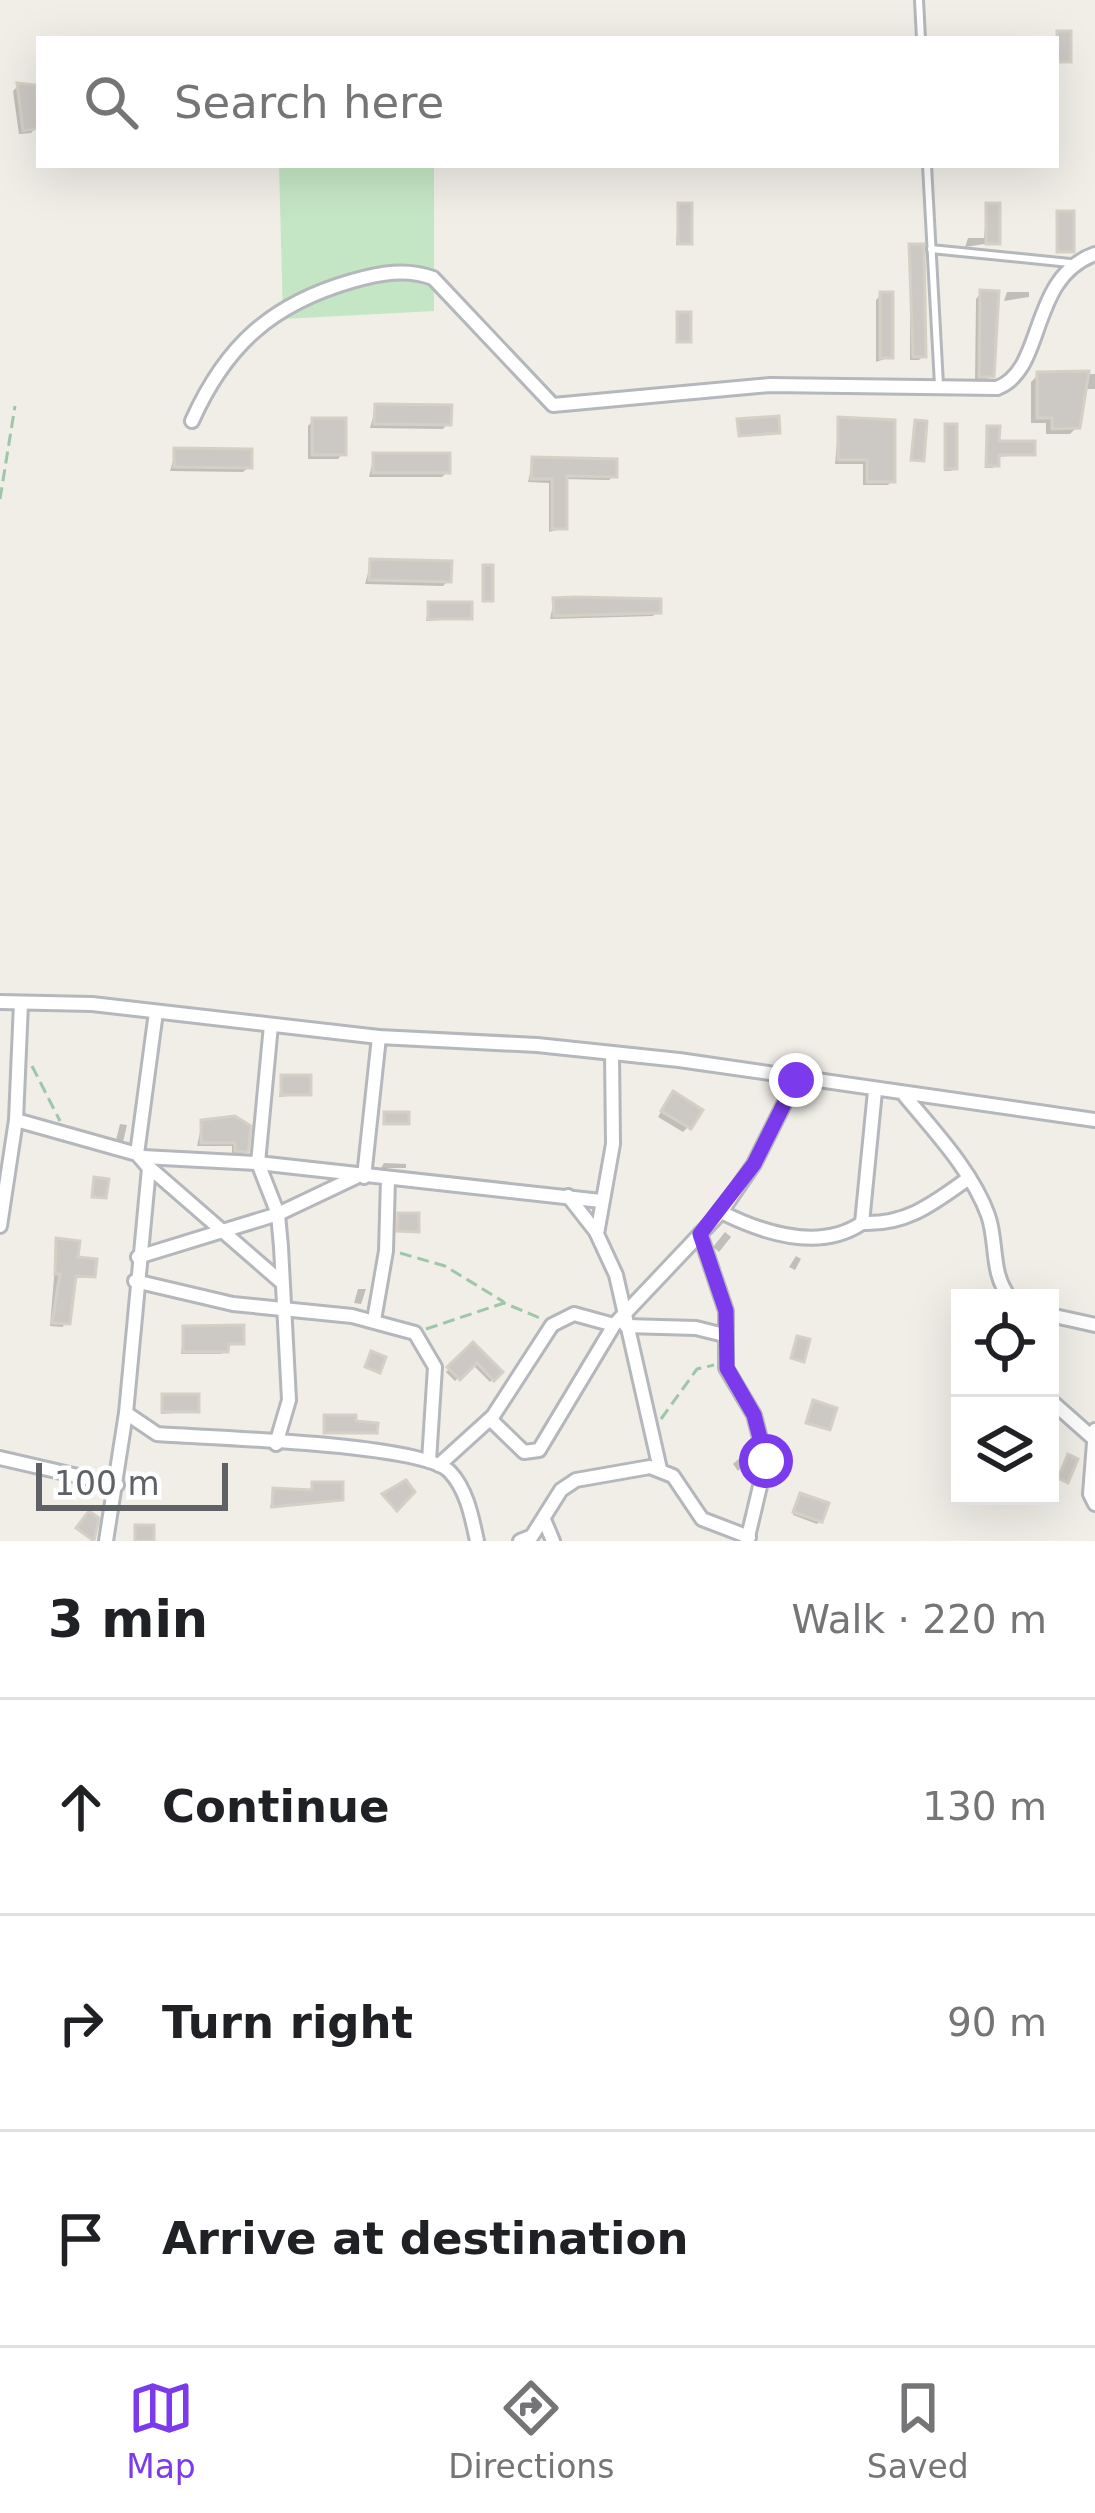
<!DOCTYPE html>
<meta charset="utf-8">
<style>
body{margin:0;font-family:"DejaVu Sans",sans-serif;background:#f2f2f2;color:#202124}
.controls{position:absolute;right:36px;bottom:36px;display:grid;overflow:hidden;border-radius:0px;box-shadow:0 12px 48px #0002}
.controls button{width:108px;height:108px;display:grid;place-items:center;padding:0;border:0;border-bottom:3px solid #e0e0e0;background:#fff;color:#202124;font:60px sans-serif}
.scale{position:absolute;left:36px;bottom:30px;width:192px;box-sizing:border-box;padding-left:12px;border:6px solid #5e6267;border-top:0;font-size:33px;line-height:42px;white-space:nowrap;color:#5e6267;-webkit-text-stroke:9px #fff;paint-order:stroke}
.stop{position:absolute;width:36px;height:36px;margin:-27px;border:9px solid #7c3aed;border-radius:50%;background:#fff}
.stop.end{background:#7c3aed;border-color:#fff;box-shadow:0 3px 12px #0008}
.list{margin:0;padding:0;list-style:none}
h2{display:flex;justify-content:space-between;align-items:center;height:156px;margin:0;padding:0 48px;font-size:51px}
h2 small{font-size:39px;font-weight:400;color:#757577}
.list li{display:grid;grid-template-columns:78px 1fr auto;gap:36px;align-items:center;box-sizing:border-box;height:216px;padding:0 48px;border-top:3px solid #e0e0e0}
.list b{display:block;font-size:45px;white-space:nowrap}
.list em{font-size:39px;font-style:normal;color:#757577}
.icon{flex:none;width:66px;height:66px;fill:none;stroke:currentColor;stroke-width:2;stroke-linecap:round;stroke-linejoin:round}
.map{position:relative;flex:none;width:1095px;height:1541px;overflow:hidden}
.search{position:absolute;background:#fff;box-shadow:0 12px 48px #0002;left:36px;right:36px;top:36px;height:132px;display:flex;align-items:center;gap:30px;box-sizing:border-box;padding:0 42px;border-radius:0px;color:#757577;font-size:45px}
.sheet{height:804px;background:#fff}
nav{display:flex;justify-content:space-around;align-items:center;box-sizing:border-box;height:168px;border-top:3px solid #e0e0e0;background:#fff;font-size:33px;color:#757577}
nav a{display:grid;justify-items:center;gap:6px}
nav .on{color:#7c3aed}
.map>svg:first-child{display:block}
.green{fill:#c5e6c5}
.shadow{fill:#0003}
.building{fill:#ccc9c4;stroke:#d5d0c5;stroke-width:3}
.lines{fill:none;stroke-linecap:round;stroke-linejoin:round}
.lane-casing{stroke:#b4b7bb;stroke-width:12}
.street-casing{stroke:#b4b7bb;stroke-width:18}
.path{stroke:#9ec7aa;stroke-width:3;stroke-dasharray:12 6;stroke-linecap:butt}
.lane{stroke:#fff;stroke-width:6}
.street{stroke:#fff;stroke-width:12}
.route{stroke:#7c3aed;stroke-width:15}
</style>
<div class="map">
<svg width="1095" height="1541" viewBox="0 0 1095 1541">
<rect width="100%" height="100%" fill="#f0eee7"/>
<polygon class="green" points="279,165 434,165 434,311 283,319"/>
<g class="shadow">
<polygon points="18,86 36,127 31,133 19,134 13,91"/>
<polygon points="679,206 689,242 686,245 676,245"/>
<polygon points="987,206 997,242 965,247 968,238 984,238"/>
<polygon points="910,247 923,356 919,360 910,360"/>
<polygon points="1007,292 1029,292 1029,297 1004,301"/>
<polygon points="981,293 991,376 986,381 975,381 976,299"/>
<polygon points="881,295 890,357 876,362 876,300"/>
<polygon points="1095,374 1095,389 1085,389 1077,427 1070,434 1046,434 1046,423 1031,423 1031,382 1038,375"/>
<polygon points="376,407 448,423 443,429 370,428"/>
<polygon points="839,420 892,480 888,485 863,485 863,464 835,464"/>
<polygon points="313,421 343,453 338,459 308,459 308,426"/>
<polygon points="946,427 954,468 951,471 944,471"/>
<polygon points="988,429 996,444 1032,454 996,457 993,468 985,468"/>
<polygon points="176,451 249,467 243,472 170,471"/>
<polygon points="374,456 447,472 442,477 369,477"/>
<polygon points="533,460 614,476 609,480 564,479 564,528 549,532 549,483 528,482"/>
<polygon points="371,562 448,581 443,586 365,584"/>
<polygon points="554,601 658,611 653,616 550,619"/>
<polygon points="429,605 469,618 426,621"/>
<polygon points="282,1078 308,1094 279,1097"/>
<polygon points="668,1100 688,1127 683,1132 658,1117"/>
<polygon points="235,1119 246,1151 241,1155 232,1154 232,1146 197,1146 202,1123"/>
<polygon points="120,1124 127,1125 123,1142 116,1140"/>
<polygon points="384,1163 406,1164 406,1168 381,1168"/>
<polygon points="725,1232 731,1237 719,1252 713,1247"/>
<polygon points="57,1241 92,1276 72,1279 63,1327 50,1326"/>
<polygon points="796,1256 801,1259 795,1270 789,1267"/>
<polygon points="358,1289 366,1289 361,1304 354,1303"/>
<polygon points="184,1329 241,1343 226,1346 222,1354 181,1354"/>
<polygon points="473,1347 499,1372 490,1382 472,1364 455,1381 446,1372"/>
<polygon points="164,1397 196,1411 161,1414"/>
<polygon points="326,1418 353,1424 374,1432 323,1434"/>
<polygon points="745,1453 751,1459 738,1471 733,1464"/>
<polygon points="313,1485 340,1499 270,1508 274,1491 310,1493"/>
<polygon points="798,1499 820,1521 817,1524 793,1515"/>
</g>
<g class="building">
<rect x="1057" y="31" width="14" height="31"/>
<polygon points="17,83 36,85 39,128 23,131"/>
<rect x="678" y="203" width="14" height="41"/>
<rect x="986" y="203" width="14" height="41"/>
<rect x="1057" y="211" width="17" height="41"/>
<polygon points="909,244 924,244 926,357 913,357"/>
<polygon points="980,290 999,291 994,377 979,377"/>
<rect x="880" y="292" width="13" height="66"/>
<rect x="677" y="312" width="14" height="30"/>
<polygon points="1089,371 1080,428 1052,429 1052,418 1037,418 1037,372"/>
<polygon points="375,404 452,405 451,425 374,424"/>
<polygon points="779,416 780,433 739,436 737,419"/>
<polygon points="838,417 895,420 895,482 867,482 867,460 838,460"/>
<rect x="312" y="418" width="34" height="37"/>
<polygon points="915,420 927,421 924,461 911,460"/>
<rect x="945" y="424" width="12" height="45"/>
<polygon points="987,426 1000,426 999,441 1035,441 1035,455 999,455 999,466 986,466"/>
<polygon points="174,448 252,449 252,468 174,467"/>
<rect x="373" y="453" width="77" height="20"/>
<polygon points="532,457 617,459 617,477 567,476 567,529 552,529 552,479 531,479"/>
<polygon points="370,559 452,561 451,582 369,580"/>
<rect x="483" y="565" width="10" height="36"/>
<polygon points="575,597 661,599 661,613 554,616 553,598"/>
<rect x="428" y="602" width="44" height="17"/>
<rect x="281" y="1075" width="30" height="20"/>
<polygon points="673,1091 703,1110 691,1129 661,1111"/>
<rect x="384" y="1112" width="25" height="12"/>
<polygon points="235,1116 251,1126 248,1152 235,1151 235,1143 201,1143 201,1120"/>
<polygon points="94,1177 109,1179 106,1198 92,1197"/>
<polygon points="398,1213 419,1213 419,1232 397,1231"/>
<polygon points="56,1238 80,1241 78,1257 97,1259 95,1277 76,1276 70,1324 52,1323 60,1274 55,1274"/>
<polygon points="244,1325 244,1344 229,1344 228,1352 183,1352 183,1326"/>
<polygon points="797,1336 810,1339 804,1362 791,1358"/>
<polygon points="473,1342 503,1372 494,1381 477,1363 460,1380 447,1367"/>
<polygon points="371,1351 386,1357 380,1373 365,1367"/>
<rect x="162" y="1394" width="37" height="18"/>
<polygon points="813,1400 837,1408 830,1430 806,1423"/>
<polygon points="324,1415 356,1415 356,1421 378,1423 377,1433 324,1433"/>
<polygon points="1068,1454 1078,1459 1068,1483 1058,1478"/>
<polygon points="406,1480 415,1492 397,1511 382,1494"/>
<polygon points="312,1482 343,1482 343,1500 272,1507 273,1488 312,1490"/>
<polygon points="800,1493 829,1503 822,1522 793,1512"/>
<polygon points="89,1511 99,1518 94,1541 76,1528"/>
<rect x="135" y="1525" width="19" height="16"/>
</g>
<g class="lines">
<defs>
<g id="lane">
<polyline points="919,0 921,39"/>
<polyline points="927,165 939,385"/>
<polyline points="931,249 1070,263"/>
</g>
<g id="street">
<path d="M192,421C226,345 272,304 352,281C380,273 406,268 433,278L553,405L770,385L997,388C1046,370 1028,278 1095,254"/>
<polyline points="0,1002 92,1004 379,1037 537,1045 679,1060 1095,1120"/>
<polyline points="271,1025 258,1163 278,1214 281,1247 289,1400 276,1444"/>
<polyline points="612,1053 613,1144 597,1234 616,1275 660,1469"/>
<path d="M905,1096C935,1132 972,1171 988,1215C998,1244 990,1273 1010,1298"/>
<polyline points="16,1120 137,1154 149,1168 126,1413 106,1541"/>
<polyline points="137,1154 156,1012"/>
<polyline points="143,1157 258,1163 601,1201"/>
<polyline points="150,1168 280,1281"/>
<polyline points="364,1177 379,1037"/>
<polyline points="568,1196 597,1233"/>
<path d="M721,1212C763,1233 819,1252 862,1223L875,1091"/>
<path d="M862,1223C907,1225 934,1203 969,1178"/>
<polyline points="0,1226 16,1120 21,1003"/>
<polyline points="700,1234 726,1311 726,1368 754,1415 766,1461 747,1541"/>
<polyline points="138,1257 278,1214 356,1177"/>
<polyline points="135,1281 233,1304 352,1316 415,1333 435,1367 429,1461"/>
<polyline points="1050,1315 1095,1325"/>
<polyline points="374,1320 386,1251 388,1179"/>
<polyline points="626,1326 696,1328 724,1335"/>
<polyline points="1050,1400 1094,1439"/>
<path d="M126,1413L157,1434C208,1438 423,1443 450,1472C467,1490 472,1518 477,1541"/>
<polyline points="490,1419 524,1452 539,1450 614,1325 721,1212 754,1164 796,1080"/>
<polyline points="1095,1430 1090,1494 1095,1504"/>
<polyline points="0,1458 117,1485"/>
<polyline points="439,1465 493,1416 552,1325 574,1314 614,1325"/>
<polyline points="545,1522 553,1541"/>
<polyline points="520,1541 532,1536 561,1490 576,1480 650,1467 673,1476 702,1519 749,1537"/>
</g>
</defs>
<use href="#lane" class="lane-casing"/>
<use href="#street" class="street-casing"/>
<g class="path">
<polyline points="0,499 15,406"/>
<polyline points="32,1066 60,1121"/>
<polyline points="400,1253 445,1266 504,1302"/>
<polyline points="426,1329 504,1303 540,1318"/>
<polyline points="661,1419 697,1369 714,1365"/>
</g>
<use href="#lane" class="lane"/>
<use href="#street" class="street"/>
</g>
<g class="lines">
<polyline class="route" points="766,1461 754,1415 727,1368 726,1311 700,1234 754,1164 796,1080"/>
</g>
</svg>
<div class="controls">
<button><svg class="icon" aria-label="locate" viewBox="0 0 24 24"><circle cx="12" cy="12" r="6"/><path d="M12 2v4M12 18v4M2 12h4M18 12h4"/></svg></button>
<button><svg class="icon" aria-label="layers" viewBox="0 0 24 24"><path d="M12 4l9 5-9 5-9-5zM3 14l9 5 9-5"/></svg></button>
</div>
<div class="scale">100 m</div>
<div class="stop" style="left:766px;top:1461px"></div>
<div class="stop end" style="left:796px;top:1080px"></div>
<div class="search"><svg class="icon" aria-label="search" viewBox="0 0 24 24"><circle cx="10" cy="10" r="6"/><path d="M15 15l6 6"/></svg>Search here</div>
</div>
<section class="sheet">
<h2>3 min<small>Walk · 220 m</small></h2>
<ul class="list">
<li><svg class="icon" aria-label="ahead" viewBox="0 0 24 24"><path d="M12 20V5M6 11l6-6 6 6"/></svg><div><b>Continue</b></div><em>130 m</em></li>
<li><svg class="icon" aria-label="right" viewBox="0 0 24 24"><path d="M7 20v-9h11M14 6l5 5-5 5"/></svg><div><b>Turn right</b></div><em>90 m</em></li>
<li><svg class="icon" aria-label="arrive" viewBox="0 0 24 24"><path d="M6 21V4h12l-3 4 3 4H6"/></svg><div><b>Arrive at destination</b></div></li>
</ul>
</section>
<nav>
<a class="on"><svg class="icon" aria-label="map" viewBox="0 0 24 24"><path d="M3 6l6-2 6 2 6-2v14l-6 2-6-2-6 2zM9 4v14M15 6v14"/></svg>Map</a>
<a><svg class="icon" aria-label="directions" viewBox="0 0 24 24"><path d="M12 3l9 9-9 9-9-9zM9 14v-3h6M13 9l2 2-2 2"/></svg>Directions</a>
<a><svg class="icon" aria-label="saved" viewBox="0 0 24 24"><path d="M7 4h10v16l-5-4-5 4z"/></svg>Saved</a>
</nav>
